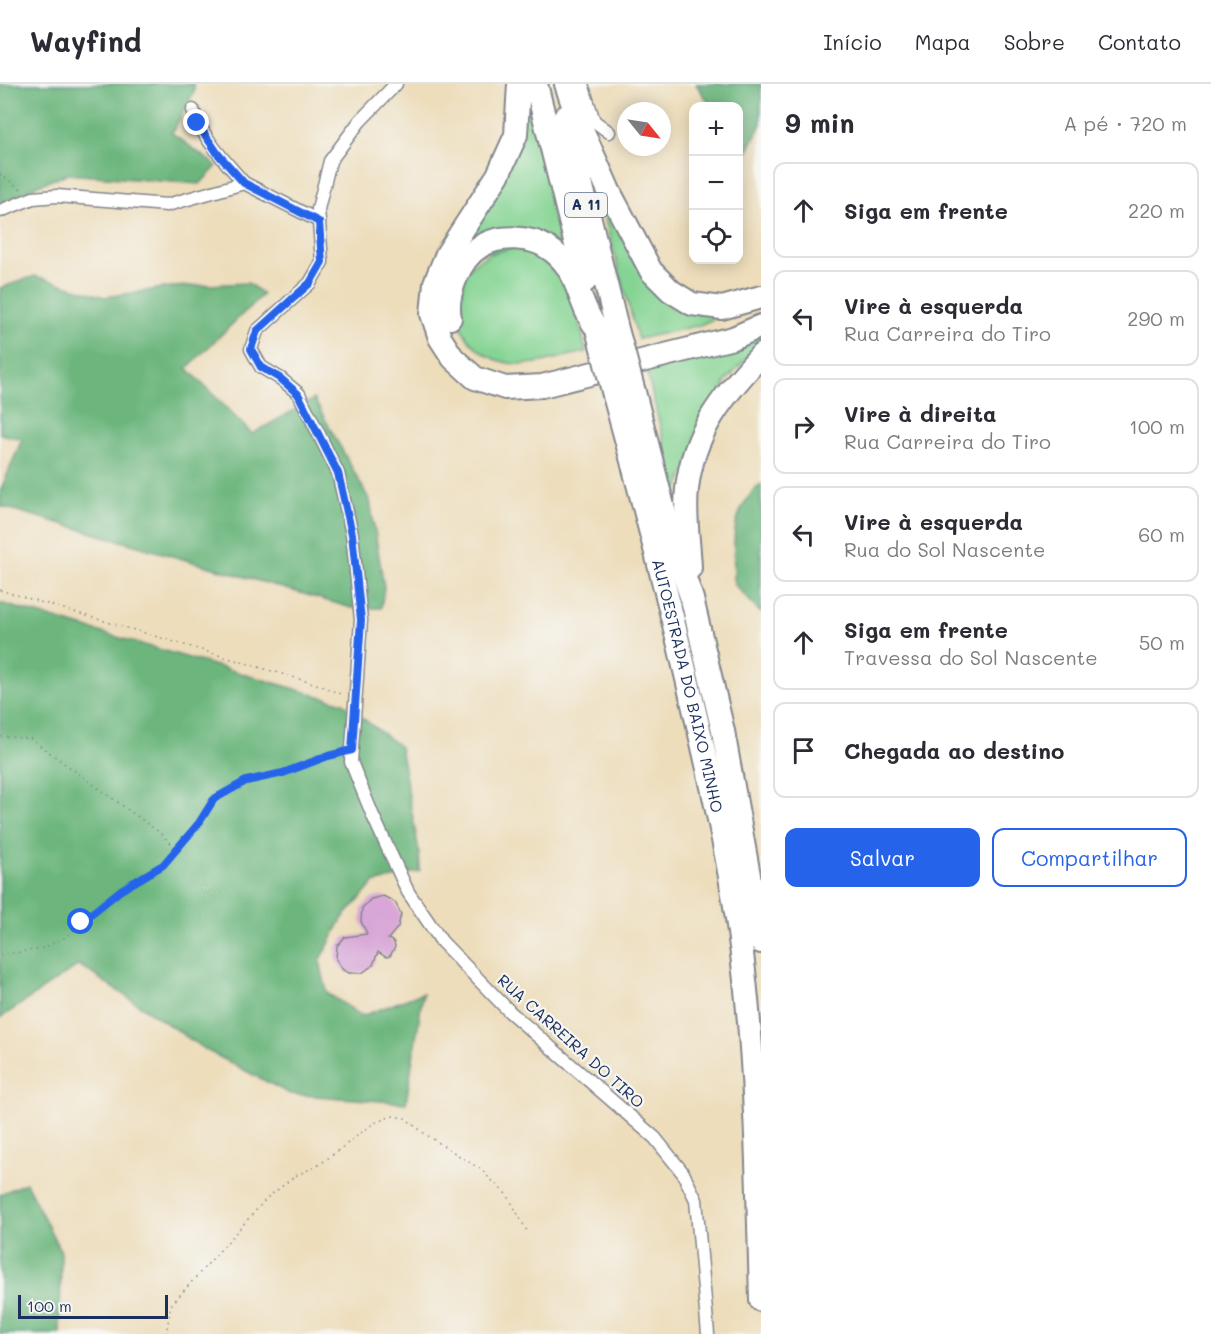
<!DOCTYPE html>
<html lang="pt">
<meta charset="utf-8">
<style>
body{margin:0;font-family:Mali,sans-serif;background:#f2f2f3;color:#2b2b33}
.controls{position:absolute;right:18px;top:18px;display:grid;overflow:hidden;border-radius:12px;box-shadow:0 3px 15px #0003}
.controls button{width:54px;height:54px;display:grid;place-items:center;padding:0;border:0;border-bottom:2px solid #e1e1e2;background:#fff;color:#2b2b33;font:30px sans-serif}
.compass{position:absolute;left:617px;top:18px;width:54px;height:54px;border-radius:50%;background:#fff;box-shadow:0 3px 15px #0003;rotate:120deg}
.scale{position:absolute;left:18px;bottom:15px;width:150px;box-sizing:border-box;padding-left:6px;border:3px solid #1b2f5e;border-top:0;font-size:16px;line-height:21px;white-space:nowrap;color:#1b2f5e;-webkit-text-stroke:4px #f6f6f2;paint-order:stroke}
.stop{position:absolute;width:18px;height:18px;margin:-14px;border:4px solid #2563eb;border-radius:50%;background:#fff}
.stop.end{background:#2563eb;border-color:#fff;box-shadow:0 2px 6px #0008}
.list{margin:0;padding:0;list-style:none}
h2{display:flex;justify-content:space-between;align-items:center;height:78px;margin:0;padding:0 24px;font-size:26px}
h2 small{font-size:20px;font-weight:400;color:#7c7c81}
.list li{display:grid;grid-template-columns:39px 1fr auto;gap:18px;align-items:center;box-sizing:border-box;height:96px;margin:0 12px 12px;padding:0 12px;border:2px solid #e1e1e2;border-radius:12px}
.list b{display:block;font-size:22px;white-space:nowrap}
.list p{margin:0;font-size:20px;white-space:nowrap;color:#7c7c81}
.list em{font-size:20px;font-style:normal;color:#7c7c81}
.actions{display:flex;gap:12px;padding:18px 24px}
.actions a{flex:1;padding:14px 0;border:2px solid #2563eb;border-radius:12px;text-align:center;font-size:21px;color:#2563eb}
.actions .main{background:#2563eb;color:#fff}
.icon{flex:none;width:33px;height:33px;fill:none;stroke:currentColor;stroke-width:2;stroke-linecap:round;stroke-linejoin:round}
.map{position:relative;flex:none;width:761px;height:1250px;overflow:hidden}
header{display:flex;align-items:center;gap:36px;box-sizing:border-box;height:84px;padding:0 30px;background:#fff;border-bottom:2px solid #e1e1e2}
header strong{font-size:28px}
nav{display:flex;gap:33px;margin-inline-start:auto;font-size:21px}
main{display:flex}
aside{flex:1;background:#fff}
.map>svg:first-child{display:block}
.green{fill:#85d493;stroke:#508278;stroke-width:1.5}
.forest{fill:#6cb67d;stroke:#44726e;stroke-width:1.5}
.building{fill:#d8a6d7}
.lines{fill:none;stroke-linecap:round;stroke-linejoin:round}
.minor-casing{stroke:#84868c;stroke-width:15}
.motorway-casing{stroke:#84868c;stroke-width:26}
.path{stroke:#84868c;stroke-width:1.5;stroke-dasharray:1.5 4.5;stroke-linecap:butt}
.minor{stroke:#fff;stroke-width:12}
.motorway{stroke:#fff;stroke-width:22}
.motorway-bridge-casing{stroke:#84868c;stroke-width:26;stroke-linecap:butt}
.motorway-bridge{stroke:#fff;stroke-width:22}
.route{stroke:#2563eb;stroke-width:8}
.labels{text-anchor:middle;stroke-width:4.5;stroke-linejoin:round;paint-order:stroke}
.shield{fill:#f6f6f2;stroke:#5d6b8a;stroke-width:1.5}
.shield-label{font-size:15px;font-weight:bold;fill:#1b2f5e}
.street-label{font-size:16px;fill:#1b2f5e;stroke:#f6f6f2}
</style>
<header>
<strong>Wayfind</strong>
<nav><a>Início</a><a>Mapa</a><a>Sobre</a><a>Contato</a></nav>
</header>
<main>
<div class="map">
<svg width="761" height="1250" viewBox="0 0 761 1250">
<rect width="100%" height="100%" fill="#f6f6f2"/>
<filter id="ink" filterUnits="userSpaceOnUse"><feTurbulence type="fractalNoise" baseFrequency=".0167" numOctaves="2"/><feDisplacementMap in="SourceGraphic" scale="12" xChannelSelector="R" yChannelSelector="G"/><feConvolveMatrix kernelMatrix="1 2 1 2 8 2 1 2 1" color-interpolation-filters="sRGB"/></filter>
<filter id="wash" filterUnits="userSpaceOnUse"><feTurbulence type="fractalNoise" baseFrequency=".008" numOctaves="4" result="noise"/><feDisplacementMap in="SourceGraphic" scale="24" xChannelSelector="R" yChannelSelector="G"/><feGaussianBlur stdDeviation="1.35" result="paint"/><feColorMatrix in="noise" values="0 0 0 0 0 0 0 0 0 0 0 0 0 0 0 0 0 1.4 0 .05"/><feComposite in="paint" operator="in"/></filter>
<g filter="url(#wash)">
<rect width="100%" height="100%" fill="#edddbb"/>
<g class="green">
<polygon points="528,22 566,167 556,158 455,173"/>
<polygon points="590,83 636,179 720,232 700,241 638,255"/>
<path d="M517,163L534,166L552,177L573,207L586,268C560,272 530,285 504,278C482,273 461,254 458,231C457,224 460,215 462,208C463,203 463,195 465,190C475,173 499,166 517,163Z"/>
<polygon points="761,249 761,258 726,297 676,408 646,284"/>
</g>
<g class="forest">
<polygon points="0,0 194,0 194,8 172,49 217,82 200,100 67,90 38,101 0,120"/>
<polygon points="696,0 761,0 761,40 744,74 739,102 738,22 711,22"/>
<polygon points="35,192 105,213 171,203 248,199 263,210 187,284 252,350 314,315 370,417 384,503 381,524 352,524 0,422 0,408 22,355 0,350 0,204"/>
<path d="M761,400V529L734,500C734,460 728,428 761,400Z"/>
<polygon points="0,519 343,619 400,663 419,767 420,787 374,799 342,835 320,877 327,909 362,932 423,909 406,1019 290,1010 208,967 79,881 0,934"/>
<polygon points="26,1099 61,1168 60,1250 0,1250 0,1110"/>
</g>
<g id="blocks">
<polygon class="building" points="383,812 395,818 401,830 398,843 388,855 394,858 395,863 390,872 386,873 378,868 373,881 362,889 349,889 343,886 336,875 337,862 345,853 367,850 361,837 362,824 371,815"/>
</g>
</g>
<g filter="url(#ink)">
<use href="#blocks" fill-opacity="0" stroke="#84868c" stroke-width="1.5"/>
<g class="lines">
<defs>
<g id="minor">
<polyline points="396,0 360,37 330,77 318,125 322,178 310,199 257,247 251,265 261,283 281,295 299,310 338,389 352,450 361,536 351,678 373,732 408,808 442,858 510,928 655,1054 683,1089 696,1116 708,1250"/>
<polyline points="582,0 594,37 609,48"/>
<path d="M193,26C203,55 225,77 244,99"/>
<polyline points="0,127 33,114 57,112 167,121 244,99 319,137"/>
</g>
<g id="motorway">
<polyline points="519,0 516,51 498,91 447,170 435,199 432,230 440,254 453,274 475,294 505,304 542,302 733,254 761,242"/>
<polyline points="536,0 585,197"/>
<polyline points="566,0 579,39 609,107 651,187 671,207 692,220 722,224 761,213"/>
<polyline points="565,33 616,241"/>
<path d="M450,234C445,211 460,174 481,162C500,151 530,152 548,164C580,184 576,218 597,245"/>
<polyline points="634,308 670,450 692,515 723,647 761,858"/>
<path id="s1" d="M614,311C642,412 668,513 692,616C712,700 731,784 742,870C756,984 758,1101 761,1216"/>
<path d="M690,484C689,458 684,431 687,405C693,348 723,312 761,271"/>
</g>
</defs>
<use href="#minor" class="minor-casing"/>
<use href="#motorway" class="motorway-casing"/>
<g class="path">
<polyline points="0,90 21,105"/>
<polyline points="0,506 319,601 343,611"/>
<polyline points="0,652 31,655 160,749 176,764"/>
<polyline points="0,871 41,865 66,853 121,806 163,781 199,739 214,715 246,697 283,689 341,669"/>
<polyline points="166,1250 171,1221 267,1114 295,1092 319,1081 374,1039 392,1032 405,1034 425,1050 480,1085 508,1112 528,1149"/>
</g>
<use href="#minor" class="minor"/>
<use href="#motorway" class="motorway"/>
<defs>
<g id="motorway-bridge">
<polyline points="616,241 634,308"/>
<polyline points="597,245 614,311"/>
</g>
</defs>
<use href="#motorway-bridge" class="motorway-bridge-casing"/>
<use href="#motorway-bridge" class="motorway-bridge"/>
</g>
</g>
<g class="lines" filter="url(#ink)">
<polyline class="route" points="81,838 121,806 163,781 199,739 214,715 246,697 283,689 328,672 352,666 361,536 352,450 338,389 298,310 281,295 261,283 251,265 257,247 310,199 322,178 319,138 244,99 218,70 197,39"/>
</g>
<g class="labels">
<rect class="shield" x="565" y="109" width="42" height="24" rx="4.5"/>
<g class="shield-label">
<text x="586" y="126">A 11</text>
</g>
<g class="street-label">
<text dy="6" stroke="none"><textPath href="#s1" startOffset="300">AUTOESTRADA DO BAIXO MINHO</textPath></text>
<text transform="translate(571 957) rotate(42)" y="6">RUA CARREIRA DO TIRO</text>
</g>
</g>
</svg>
<div class="controls">
<button>+</button>
<button>−</button>
<button><svg class="icon" aria-label="locate" viewBox="0 0 24 24"><circle cx="12" cy="12" r="6"/><path d="M12 2v4M12 18v4M2 12h4M18 12h4"/></svg></button>
</div>
<svg class="compass" viewBox="-18 -18 36 36"><path d="M0-13l5 13h-10z" fill="#e53935"/><path d="M0 13l5-13h-10z" fill="#7c7c81"/></svg>
<div class="scale">100 m</div>
<div class="stop" style="left:81px;top:838px"></div>
<div class="stop end" style="left:197px;top:39px"></div>
</div>
<aside>
<h2>9 min<small>A pé · 720 m</small></h2>
<ul class="list">
<li><svg class="icon" aria-label="ahead" viewBox="0 0 24 24"><path d="M12 20V5M6 11l6-6 6 6"/></svg><div><b>Siga em frente</b></div><em>220 m</em></li>
<li><svg class="icon" aria-label="left" viewBox="0 0 24 24"><path d="M17 20v-9H6M10 6l-5 5 5 5"/></svg><div><b>Vire à esquerda</b><p>Rua Carreira do Tiro</p></div><em>290 m</em></li>
<li><svg class="icon" aria-label="right" viewBox="0 0 24 24"><path d="M7 20v-9h11M14 6l5 5-5 5"/></svg><div><b>Vire à direita</b><p>Rua Carreira do Tiro</p></div><em>100 m</em></li>
<li><svg class="icon" aria-label="left" viewBox="0 0 24 24"><path d="M17 20v-9H6M10 6l-5 5 5 5"/></svg><div><b>Vire à esquerda</b><p>Rua do Sol Nascente</p></div><em>60 m</em></li>
<li><svg class="icon" aria-label="ahead" viewBox="0 0 24 24"><path d="M12 20V5M6 11l6-6 6 6"/></svg><div><b>Siga em frente</b><p>Travessa do Sol Nascente</p></div><em>50 m</em></li>
<li><svg class="icon" aria-label="arrive" viewBox="0 0 24 24"><path d="M6 21V4h12l-3 4 3 4H6"/></svg><div><b>Chegada ao destino</b></div></li>
</ul>
<div class="actions"><a class="main">Salvar</a><a>Compartilhar</a></div>
</aside>
</main>
